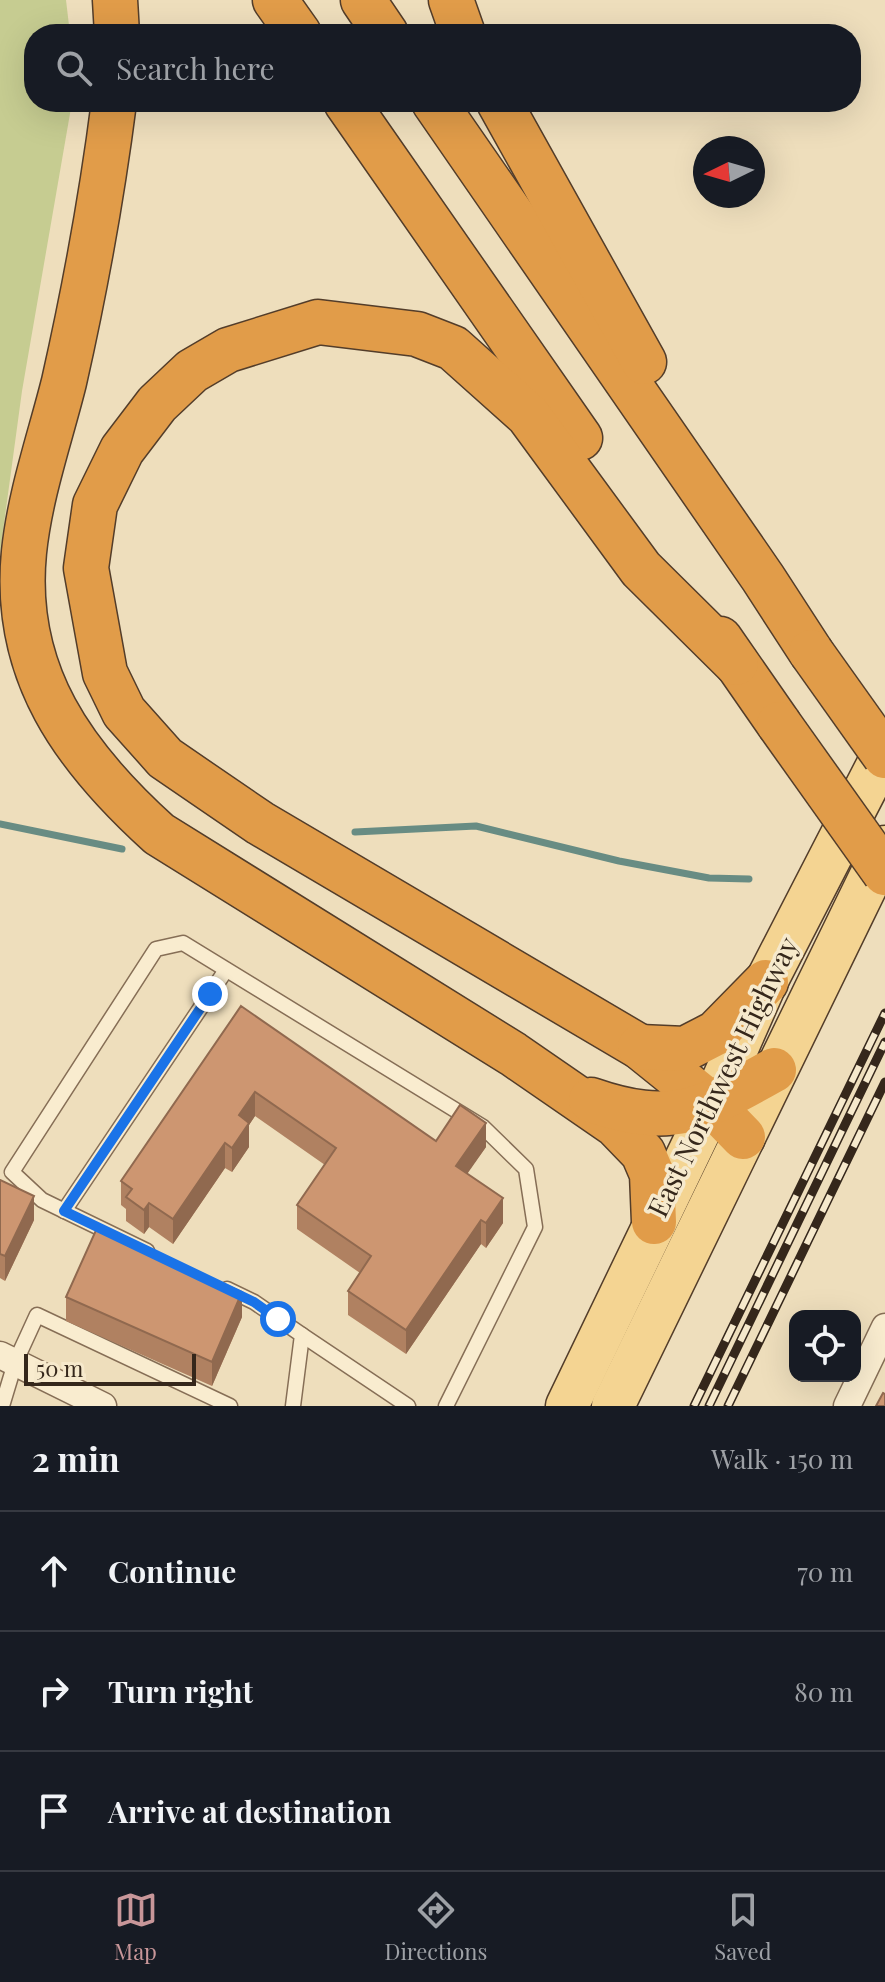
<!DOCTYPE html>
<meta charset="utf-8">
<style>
body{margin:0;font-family:"Playfair Display",serif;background:#242831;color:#f1f3f6}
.controls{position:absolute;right:24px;bottom:24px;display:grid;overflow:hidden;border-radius:16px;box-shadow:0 8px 32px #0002}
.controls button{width:72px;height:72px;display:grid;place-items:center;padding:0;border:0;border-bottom:2px solid #363941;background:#171b24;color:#f1f3f6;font:40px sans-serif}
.compass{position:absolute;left:693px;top:136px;width:72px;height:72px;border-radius:50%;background:#171b24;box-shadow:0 8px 32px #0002;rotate:265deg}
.scale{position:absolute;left:24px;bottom:20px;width:172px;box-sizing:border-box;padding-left:8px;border:4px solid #35271b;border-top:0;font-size:22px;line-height:28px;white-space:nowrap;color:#35271b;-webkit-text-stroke:6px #f6e9cc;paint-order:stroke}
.stop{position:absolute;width:24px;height:24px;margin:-18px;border:6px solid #1a73e8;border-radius:50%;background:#fff}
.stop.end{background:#1a73e8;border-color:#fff;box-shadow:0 2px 8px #0008}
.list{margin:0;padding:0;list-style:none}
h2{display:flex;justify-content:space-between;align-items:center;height:104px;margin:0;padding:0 32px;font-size:34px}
h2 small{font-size:26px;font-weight:400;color:#9ea1a6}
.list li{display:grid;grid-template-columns:52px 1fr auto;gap:24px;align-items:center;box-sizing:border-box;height:120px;padding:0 32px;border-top:2px solid #363941}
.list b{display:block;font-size:30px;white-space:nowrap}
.list em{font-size:26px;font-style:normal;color:#9ea1a6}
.icon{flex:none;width:44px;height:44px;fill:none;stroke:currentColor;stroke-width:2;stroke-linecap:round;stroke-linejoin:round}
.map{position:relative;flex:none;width:885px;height:1406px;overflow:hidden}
.search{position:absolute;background:#171b24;box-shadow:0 8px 32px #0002;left:24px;right:24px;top:24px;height:88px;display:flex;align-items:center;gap:20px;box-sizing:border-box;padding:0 28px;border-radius:32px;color:#9ea1a6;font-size:30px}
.sheet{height:464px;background:#171b24}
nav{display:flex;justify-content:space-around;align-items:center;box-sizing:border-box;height:112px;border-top:2px solid #363941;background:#171b24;font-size:22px;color:#9ea1a6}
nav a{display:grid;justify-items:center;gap:4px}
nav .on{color:#c89699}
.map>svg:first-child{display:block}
.green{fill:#c6cc91}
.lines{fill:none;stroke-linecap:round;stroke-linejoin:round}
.stream{stroke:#688c83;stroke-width:7}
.service-casing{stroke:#866e56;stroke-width:17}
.minor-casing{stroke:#866e56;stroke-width:29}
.primary-casing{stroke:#533d2a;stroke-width:45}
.motorway-casing{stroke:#533d2a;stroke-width:47}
.service{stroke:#f9eccf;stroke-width:14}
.minor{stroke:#f9eccf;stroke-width:26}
.primary{stroke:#f4d492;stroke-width:42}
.motorway{stroke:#e19c49;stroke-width:44}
.rail-casing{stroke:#35271b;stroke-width:9}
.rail{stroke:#f6e9cc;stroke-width:6;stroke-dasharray:18;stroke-linecap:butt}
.motorway-bridge-casing{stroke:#533d2a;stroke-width:47;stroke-linecap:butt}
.motorway-bridge{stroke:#e19c49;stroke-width:44}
.wall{fill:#b08161}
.shaded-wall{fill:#90694f}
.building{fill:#cd9671;stroke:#90694f;stroke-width:2}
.route{stroke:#1a73e8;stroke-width:10}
.labels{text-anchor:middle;stroke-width:7;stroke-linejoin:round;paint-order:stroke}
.street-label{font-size:28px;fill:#35271b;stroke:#f6e9cc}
</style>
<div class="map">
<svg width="885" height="1406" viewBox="0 0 885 1406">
<rect width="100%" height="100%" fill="#eedebc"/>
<polygon class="green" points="0,0 66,0 70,34 34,34 34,102 72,102 22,391 0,553"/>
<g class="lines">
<g class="stream">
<polyline points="0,824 122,849"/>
<polyline points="355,832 476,826 619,861 709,878 749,879"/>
</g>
<defs>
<g id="service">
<polyline points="64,1211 226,970"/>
<polyline points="147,1251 42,1200 12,1172 156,949 183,943 483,1127 526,1169 535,1227 446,1406"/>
<polyline points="227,1289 254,1302 302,1335 293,1406"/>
<polyline points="302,1335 408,1406"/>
<polyline points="2,1406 15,1363 37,1315 230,1406"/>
</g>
<g id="minor">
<polyline points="0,1355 103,1406"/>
<polyline points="847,1406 885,1327"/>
</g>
<g id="primary">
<polyline points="567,1406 712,1105 766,982 885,751"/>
<polyline points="613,1406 885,847"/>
</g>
<g id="motorway">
<polyline points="115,0 117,34"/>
<polyline points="275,0 299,34"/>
<polyline points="363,0 386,34"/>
<polyline points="451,0 463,34"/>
<path d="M114,102C102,196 85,289 64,382C50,438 30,494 24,552C12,673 74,757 159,834L513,1054L616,1125L643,1153L652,1174L654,1222"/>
<polyline points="346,102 580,438"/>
<polyline points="434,102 763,578 811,652"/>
<polyline points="499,102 644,362"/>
<polyline points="720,639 779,724"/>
<polyline points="736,663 641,569 528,415 453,348 417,334 318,322 228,350 192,371 157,404 122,450 95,505 86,568 105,673 124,712 165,758 260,823 640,1047 712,1105 743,1137"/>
<polyline points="640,1047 685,1049 716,1033 766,982"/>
<path d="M591,1100C672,1128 703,1110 774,1070"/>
</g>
</defs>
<use href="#service" class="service-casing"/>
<use href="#minor" class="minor-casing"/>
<use href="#primary" class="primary-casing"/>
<use href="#motorway" class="motorway-casing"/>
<use href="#service" class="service"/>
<use href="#minor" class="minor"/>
<use href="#primary" class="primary"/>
<use href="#motorway" class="motorway"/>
<defs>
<g id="rail">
<polyline points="694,1406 885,1013"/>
<polyline points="709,1406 885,1042"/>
<polyline points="728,1406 885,1082"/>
</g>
</defs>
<use href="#rail" class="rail-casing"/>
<use href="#rail" class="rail"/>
<defs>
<g id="motorway-bridge">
<polyline points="811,652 885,756"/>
<polyline points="779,724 885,873"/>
</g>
</defs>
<use href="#motorway-bridge" class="motorway-bridge-casing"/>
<use href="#motorway-bridge" class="motorway-bridge"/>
</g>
<g class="wall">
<polygon points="241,1006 436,1141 486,1147 467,1173 503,1223 486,1248 481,1244 406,1354 348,1315 348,1291 360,1273 297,1229 297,1205 325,1165 255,1116 249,1125 249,1147 232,1172 225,1168 173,1244 149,1227 144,1234 126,1221 126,1209 121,1205 121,1181"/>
<polygon points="0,1180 34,1220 5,1281 0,1278"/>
<polygon points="66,1297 242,1317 212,1386 66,1321"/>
</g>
<g class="shaded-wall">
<polygon points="255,1092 255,1116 249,1125 249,1147 232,1172 232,1148 239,1115"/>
<polygon points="486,1123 486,1147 456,1190 456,1166"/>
<polygon points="225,1143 225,1168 173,1244 173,1219"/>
<polygon points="34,1196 34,1220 5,1281 5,1256"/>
<polygon points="503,1198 503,1223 486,1248 486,1223"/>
<polygon points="149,1203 149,1227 144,1234 144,1210"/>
<polygon points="481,1220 481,1244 406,1354 406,1330"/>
<polygon points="242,1292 242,1317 212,1386 212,1362"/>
</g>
<g class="building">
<polygon points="241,1006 436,1141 460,1105 486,1123 456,1166 503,1198 486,1223 481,1220 406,1330 348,1291 371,1256 297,1205 336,1148 255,1092 239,1115 249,1123 232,1148 225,1143 173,1219 149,1203 144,1210 126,1197 132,1189 121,1181"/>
<polygon points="0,1180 34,1196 5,1256 0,1254"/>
<polygon points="97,1228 242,1292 212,1362 66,1297"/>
<polygon points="883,1393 885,1394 885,1406 876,1406"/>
</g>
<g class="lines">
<polyline class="route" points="210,994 64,1211 254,1302 278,1319"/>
</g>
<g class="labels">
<g class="street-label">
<text transform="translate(723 1077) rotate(-64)" y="10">East Northwest Highway</text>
</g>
</g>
</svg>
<div class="controls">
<button><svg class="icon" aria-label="locate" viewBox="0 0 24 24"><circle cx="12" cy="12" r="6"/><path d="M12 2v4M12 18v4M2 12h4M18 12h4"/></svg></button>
</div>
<svg class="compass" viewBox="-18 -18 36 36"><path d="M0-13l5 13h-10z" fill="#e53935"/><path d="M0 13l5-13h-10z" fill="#9ea1a6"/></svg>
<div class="scale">50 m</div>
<div class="stop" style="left:278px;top:1319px"></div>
<div class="stop end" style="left:210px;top:994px"></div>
<div class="search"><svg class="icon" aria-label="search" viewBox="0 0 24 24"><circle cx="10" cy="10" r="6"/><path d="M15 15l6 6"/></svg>Search here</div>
</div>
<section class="sheet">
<h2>2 min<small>Walk · 150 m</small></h2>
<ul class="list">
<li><svg class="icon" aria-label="ahead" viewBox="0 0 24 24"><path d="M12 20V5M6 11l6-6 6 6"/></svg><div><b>Continue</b></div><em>70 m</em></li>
<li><svg class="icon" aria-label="right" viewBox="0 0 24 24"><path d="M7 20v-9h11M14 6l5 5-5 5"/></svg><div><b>Turn right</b></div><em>80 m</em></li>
<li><svg class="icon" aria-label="arrive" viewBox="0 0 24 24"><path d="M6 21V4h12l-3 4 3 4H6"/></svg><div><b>Arrive at destination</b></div></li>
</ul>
</section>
<nav>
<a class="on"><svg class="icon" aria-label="map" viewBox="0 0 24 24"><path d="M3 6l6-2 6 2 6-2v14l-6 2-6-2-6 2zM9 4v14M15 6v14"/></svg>Map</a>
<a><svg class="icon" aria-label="directions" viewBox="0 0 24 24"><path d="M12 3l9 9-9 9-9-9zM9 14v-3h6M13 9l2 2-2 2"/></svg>Directions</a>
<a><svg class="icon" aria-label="saved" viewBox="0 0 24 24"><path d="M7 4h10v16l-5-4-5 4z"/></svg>Saved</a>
</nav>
